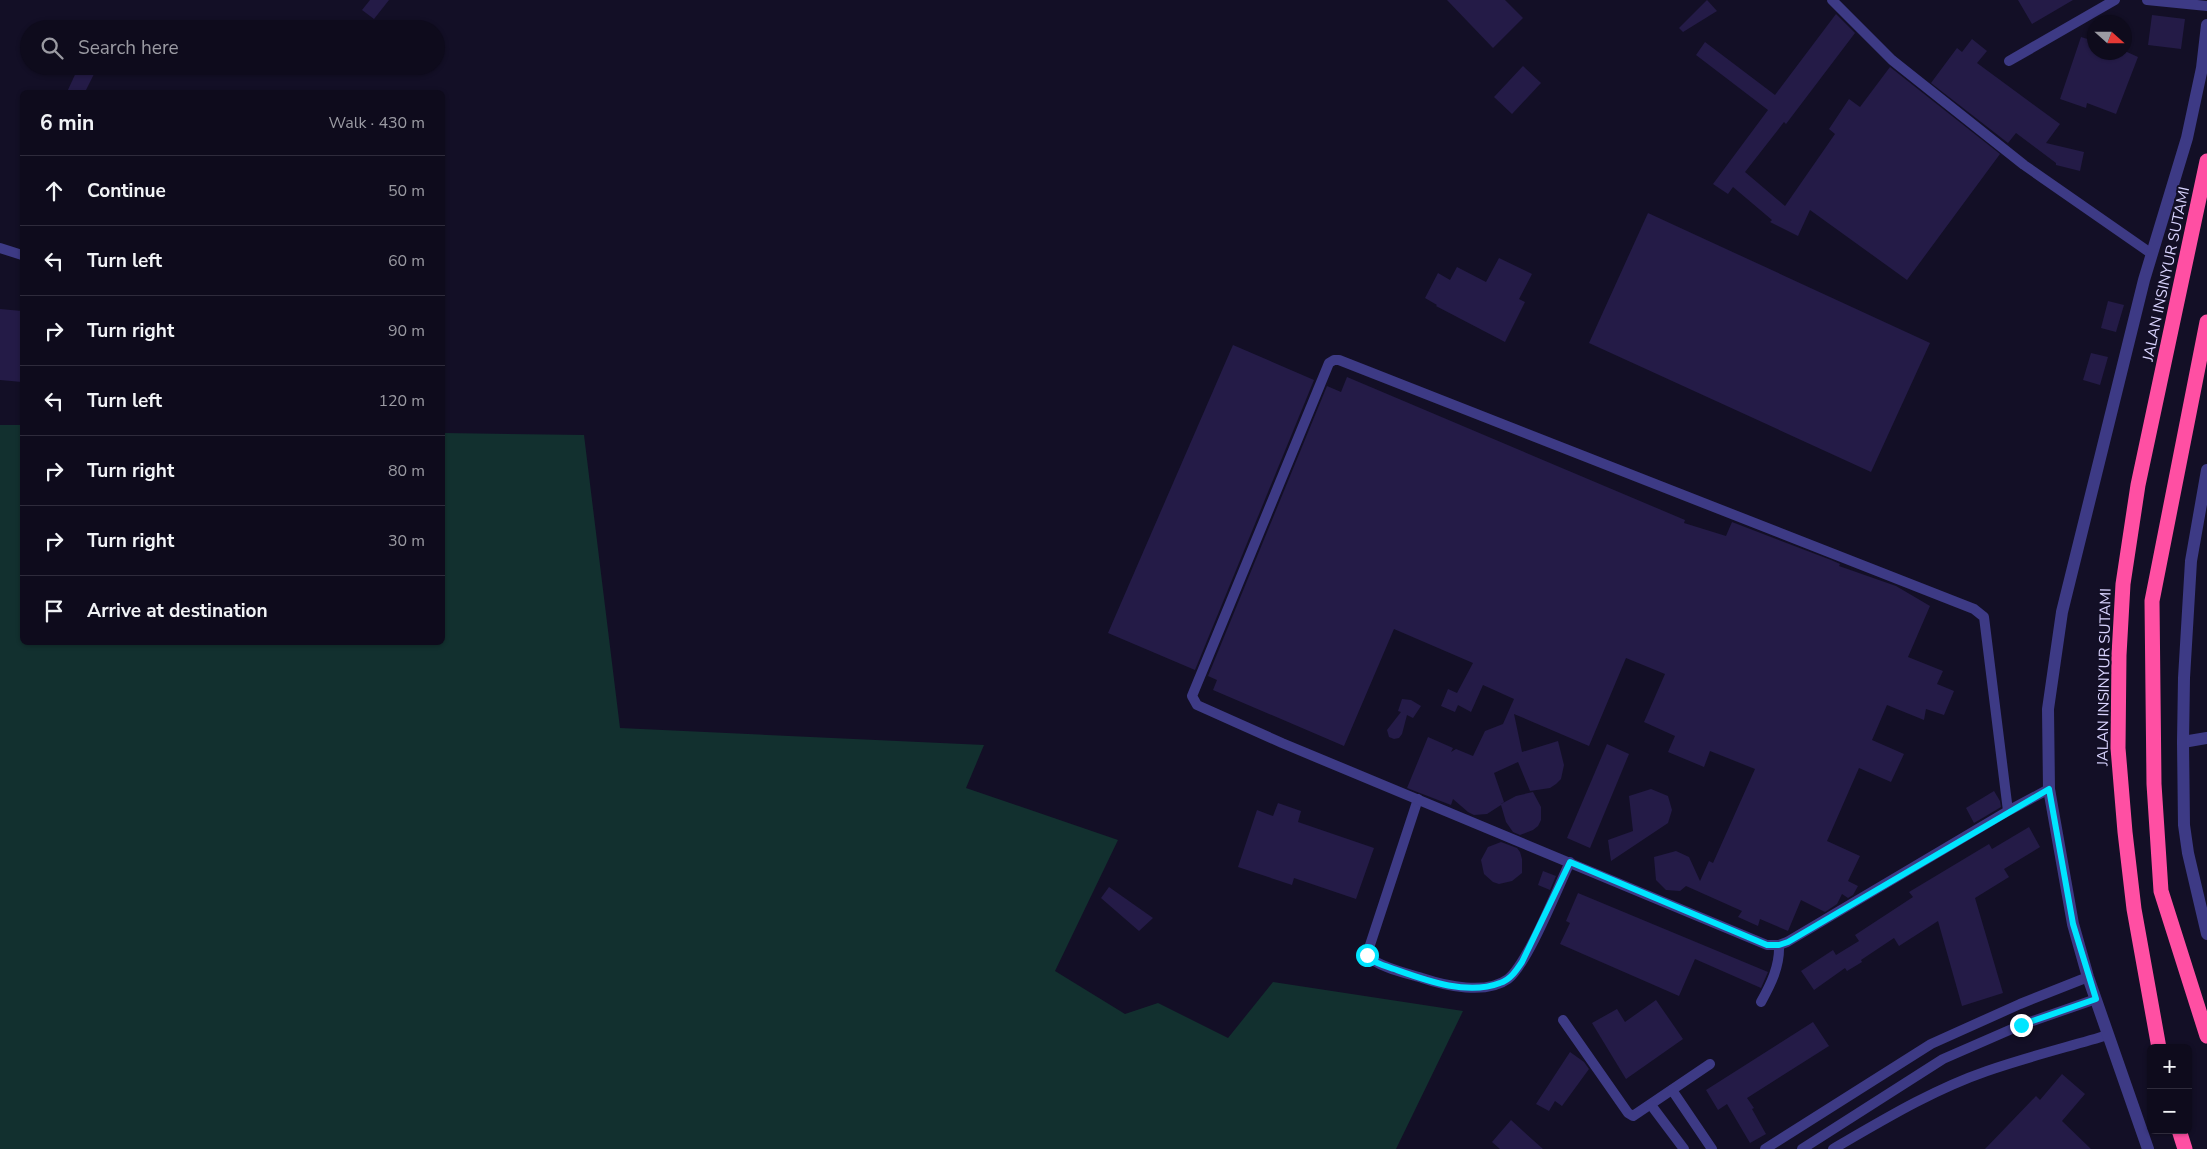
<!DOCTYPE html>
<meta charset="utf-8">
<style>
body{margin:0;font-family:"Nunito Sans",sans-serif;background:#1c1929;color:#f1f3f6}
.controls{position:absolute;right:15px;bottom:15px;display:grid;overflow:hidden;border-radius:8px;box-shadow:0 1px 4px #0004}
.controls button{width:45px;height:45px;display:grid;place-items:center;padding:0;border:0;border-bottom:1px solid #2e2b3b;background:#0e0b1c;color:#f1f3f6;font:25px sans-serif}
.compass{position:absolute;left:2087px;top:15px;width:45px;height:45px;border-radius:50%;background:#0e0b1c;box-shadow:0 1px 4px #0004;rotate:111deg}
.stop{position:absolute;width:15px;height:15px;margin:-11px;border:4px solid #00e5ff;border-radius:50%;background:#fff}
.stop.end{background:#00e5ff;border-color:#fff;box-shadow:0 1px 5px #0008}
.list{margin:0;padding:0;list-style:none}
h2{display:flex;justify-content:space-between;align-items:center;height:65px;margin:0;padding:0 20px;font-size:21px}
h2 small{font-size:16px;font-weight:400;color:#9b9ba3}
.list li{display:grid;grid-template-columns:32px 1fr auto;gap:15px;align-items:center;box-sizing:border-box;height:70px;padding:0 20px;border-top:1px solid #2e2b3b}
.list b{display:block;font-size:19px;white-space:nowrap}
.list em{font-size:16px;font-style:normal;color:#9b9ba3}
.icon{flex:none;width:28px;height:28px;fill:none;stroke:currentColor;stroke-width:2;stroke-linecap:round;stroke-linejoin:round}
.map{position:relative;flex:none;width:2207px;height:1149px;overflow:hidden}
.search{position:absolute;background:#0e0b1c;box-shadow:0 1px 4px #0004;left:20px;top:20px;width:425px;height:55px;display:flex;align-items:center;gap:12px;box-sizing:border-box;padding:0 18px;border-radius:28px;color:#9b9ba3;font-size:19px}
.panel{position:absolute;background:#0e0b1c;box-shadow:0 1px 4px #0004;left:20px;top:90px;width:425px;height:555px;border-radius:8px}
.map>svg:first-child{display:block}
.green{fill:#12302f}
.building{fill:#241b47}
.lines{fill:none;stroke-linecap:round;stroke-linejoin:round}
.service{stroke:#3d3a85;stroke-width:10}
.minor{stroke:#3d3a85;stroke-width:12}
.tertiary{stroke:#3d3a85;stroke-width:12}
.motorway{stroke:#ff4fa3;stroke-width:15}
.route{stroke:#00e5ff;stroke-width:6}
.labels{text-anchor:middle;stroke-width:4;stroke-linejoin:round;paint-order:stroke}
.street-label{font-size:15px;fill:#d9d4ff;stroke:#130f26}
</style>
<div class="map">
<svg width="2207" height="1149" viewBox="0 0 2207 1149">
<rect width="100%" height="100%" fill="#130f26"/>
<polygon class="green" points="0,425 22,425 22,642 442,642 443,433 584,435 620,728 984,745 966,788 1118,840 1055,971 1125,1014 1158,1003 1228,1038 1273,982 1463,1011 1396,1149 0,1149"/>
<g class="building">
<polygon points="370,0 389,0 374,19 362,10"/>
<polygon points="1447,0 1505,0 1523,18 1493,48"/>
<polygon points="1707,0 1717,11 1683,32 1679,28"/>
<polygon points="2018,0 2073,0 2032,24"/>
<polygon points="1836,14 1855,33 1786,124 1784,122 1745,172 1785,206 1835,134 1829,129 1849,99 1860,107 1890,67 2000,154 1907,280 1810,210 1798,236 1770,222 1772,220 1733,187 1728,194 1713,184 1768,110 1696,55 1705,42 1775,95"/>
<polygon points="2152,15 2185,19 2181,49 2148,45"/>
<polygon points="2081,37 2094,41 2094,52 2127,52 2138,57 2116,114 2087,103 2086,108 2060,99"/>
<polygon points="1972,39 1987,51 1977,63 2060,124 2046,143 2084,152 2080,171 2056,165 2056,163 2016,133 2008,143 1931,83 1957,48 1962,52"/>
<polygon points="79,66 95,72 85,92 67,92"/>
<polygon points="1523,66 1541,83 1512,114 1494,97"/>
<polygon points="1648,213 1930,343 1871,472 1589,343"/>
<polygon points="1499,258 1532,274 1519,299 1525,302 1505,342 1436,306 1437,305 1425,298 1438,273 1450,280 1457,267 1486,282"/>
<polygon points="2108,301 2124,305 2116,332 2101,328"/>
<polygon points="0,309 22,311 22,382 0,380"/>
<polygon points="1233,345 1314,380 1195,670 1108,633"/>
<polygon points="2091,353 2108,357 2100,385 2083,380"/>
<polygon points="1347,377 1685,520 1684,523 1726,536 1732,522 1831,560 1840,564 1839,566 1896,586 1930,606 1908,657 1943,671 1937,684 1954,691 1944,715 1926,709 1924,720 1887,705 1872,740 1904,754 1891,782 1859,768 1827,841 1860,856 1848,881 1858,886 1853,895 1848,898 1842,894 1837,904 1825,912 1801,900 1788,931 1760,919 1758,926 1738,917 1742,911 1686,886 1680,891 1666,890 1656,880 1654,857 1676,851 1689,857 1700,881 1709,861 1713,863 1755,769 1710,751 1704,767 1668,752 1675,736 1644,722 1665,674 1626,658 1589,746 1514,714 1522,752 1558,741 1564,765 1561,779 1556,784 1550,788 1530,791 1518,762 1494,773 1504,802 1501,804 1516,796 1533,792 1541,807 1541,820 1538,826 1533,830 1520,835 1513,832 1506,822 1501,805 1487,814 1474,815 1468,812 1453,799 1451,805 1407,788 1428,737 1453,748 1451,752 1456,749 1473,756 1485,731 1503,724 1514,699 1483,685 1471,712 1458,705 1455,712 1441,706 1448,689 1457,693 1473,663 1394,629 1344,746 1213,690 1217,680 1208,676 1327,386 1341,392"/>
<polygon points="1402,699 1411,700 1421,706 1413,718 1407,715 1402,734 1399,738 1394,739 1389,737 1387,730 1401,712 1398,711"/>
<polygon points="1607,744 1629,754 1590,848 1567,838"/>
<polygon points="1651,789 1668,796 1672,810 1668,823 1611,861 1608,840 1633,831 1629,796"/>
<polygon points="1994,791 2000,801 2001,807 1974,823 1966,808"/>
<polygon points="1278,803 1301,811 1298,822 1374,848 1356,899 1294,878 1292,885 1238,867 1257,810 1273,816"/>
<polygon points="2029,827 2040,847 2004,869 2009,877 1975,898 2003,993 1962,1006 1938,921 1899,946 1894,938 1861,960 1862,962 1847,971 1845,968 1814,990 1801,971 1833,950 1836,955 1859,941 1855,935 1913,897 1909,892 1989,844 1992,849"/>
<polygon points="1501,842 1517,848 1520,852 1522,859 1522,873 1512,881 1499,884 1493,882 1484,874 1481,860 1488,847"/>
<polygon points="1543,871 1556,876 1550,890 1538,885"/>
<polygon points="1109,887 1153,918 1139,931 1101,898"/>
<polygon points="1578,893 1768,972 1761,988 1695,959 1679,996 1560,944 1570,923 1566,921"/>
<polygon points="1656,1000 1683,1039 1626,1079 1592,1023 1617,1009 1625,1022"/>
<polygon points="1813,1022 1829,1046 1747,1098 1754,1108 1752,1109 1766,1134 1750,1143 1727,1104 1718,1110 1706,1090"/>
<polygon points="1570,1052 1584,1062 1589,1069 1562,1106 1555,1101 1549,1111 1536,1104"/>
<polygon points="2062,1074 2085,1094 2062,1121 2091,1149 1985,1149 2036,1096 2040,1100"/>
<polygon points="1511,1120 1523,1131 1543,1149 1500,1149 1492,1142"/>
</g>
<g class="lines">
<g class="service">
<polyline points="1832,0 1892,60 2024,165 2152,254"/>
<polyline points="2147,0 2207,6"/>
<polyline points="2009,61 2115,0"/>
<polyline points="0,248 22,255"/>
<path d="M1418,799L1368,951L1367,955C1375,966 1409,974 1422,978C1446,986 1486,995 1508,979C1527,965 1558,887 1570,862"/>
<polyline points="2008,811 1787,942 1779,945 1767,945 1282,743 1197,705 1192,696 1329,363 1334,360 1339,360 1974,609 1984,617 2008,811 2049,789"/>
<path d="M1761,1002C1771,984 1780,966 1779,945"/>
<polyline points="1563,1020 1628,1113 1633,1116 1710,1064"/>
<polyline points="1672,1090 1712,1149"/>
<polyline points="1651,1105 1684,1149"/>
<polyline points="1765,1149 1931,1044 2020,1004 2088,977"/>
<polyline points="1802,1149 1943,1059 2021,1025 2096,999"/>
<path d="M1833,1149C1883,1120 1932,1090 1987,1071C2027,1057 2068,1047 2108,1035"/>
</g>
<polyline class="minor" points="2183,742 2207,738"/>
<g class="tertiary">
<polyline points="2207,470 2191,561 2184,678 2183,742 2184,825 2188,853 2207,934"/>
<polyline points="2148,1149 2088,977 2073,924 2049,789 2048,709 2062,612 2144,280 2187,138 2202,68 2207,25"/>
</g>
<g class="motorway">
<polyline points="2207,322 2152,601 2154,784 2161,891 2207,1036"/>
<polyline points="2159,1048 2134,909 2125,832 2118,748 2119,655 2123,584 2138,485 2207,161"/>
<polyline points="2179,1130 2185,1149"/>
</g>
</g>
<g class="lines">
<path class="route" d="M1367,955C1373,963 1385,966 1394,969C1425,980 1467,996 1500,983C1510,980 1516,971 1522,962L1570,862L1767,945H1779L1788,942L2049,789L2073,924L2096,999L2021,1025"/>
</g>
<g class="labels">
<g class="street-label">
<text transform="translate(2166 274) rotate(-78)" y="5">JALAN INSINYUR SUTAMI</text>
<text transform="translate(2104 677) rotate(-89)" y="5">JALAN INSINYUR SUTAMI</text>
</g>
</g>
</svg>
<div class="controls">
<button>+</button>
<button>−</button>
</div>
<svg class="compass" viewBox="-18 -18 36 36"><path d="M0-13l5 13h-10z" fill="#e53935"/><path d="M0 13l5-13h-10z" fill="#9b9ba3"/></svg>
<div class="stop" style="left:1367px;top:955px"></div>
<div class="stop end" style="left:2021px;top:1025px"></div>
<div class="search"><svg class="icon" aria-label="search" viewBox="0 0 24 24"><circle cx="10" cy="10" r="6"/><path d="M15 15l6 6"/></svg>Search here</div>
<section class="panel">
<h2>6 min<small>Walk · 430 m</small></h2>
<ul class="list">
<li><svg class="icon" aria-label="ahead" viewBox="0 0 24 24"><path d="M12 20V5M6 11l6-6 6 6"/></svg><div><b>Continue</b></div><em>50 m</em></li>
<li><svg class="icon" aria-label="left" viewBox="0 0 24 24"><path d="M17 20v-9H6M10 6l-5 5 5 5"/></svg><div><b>Turn left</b></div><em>60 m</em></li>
<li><svg class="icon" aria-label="right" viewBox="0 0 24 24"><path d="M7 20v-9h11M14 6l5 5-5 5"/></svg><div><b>Turn right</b></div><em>90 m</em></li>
<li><svg class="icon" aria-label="left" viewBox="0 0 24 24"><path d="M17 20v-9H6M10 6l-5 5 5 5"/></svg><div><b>Turn left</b></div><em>120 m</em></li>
<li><svg class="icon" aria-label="right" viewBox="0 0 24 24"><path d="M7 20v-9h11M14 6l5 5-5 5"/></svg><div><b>Turn right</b></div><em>80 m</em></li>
<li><svg class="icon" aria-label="right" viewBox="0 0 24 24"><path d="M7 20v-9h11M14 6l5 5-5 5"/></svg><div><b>Turn right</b></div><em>30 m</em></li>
<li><svg class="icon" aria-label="arrive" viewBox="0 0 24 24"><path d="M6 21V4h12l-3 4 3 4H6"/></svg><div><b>Arrive at destination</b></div></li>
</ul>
</section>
</div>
